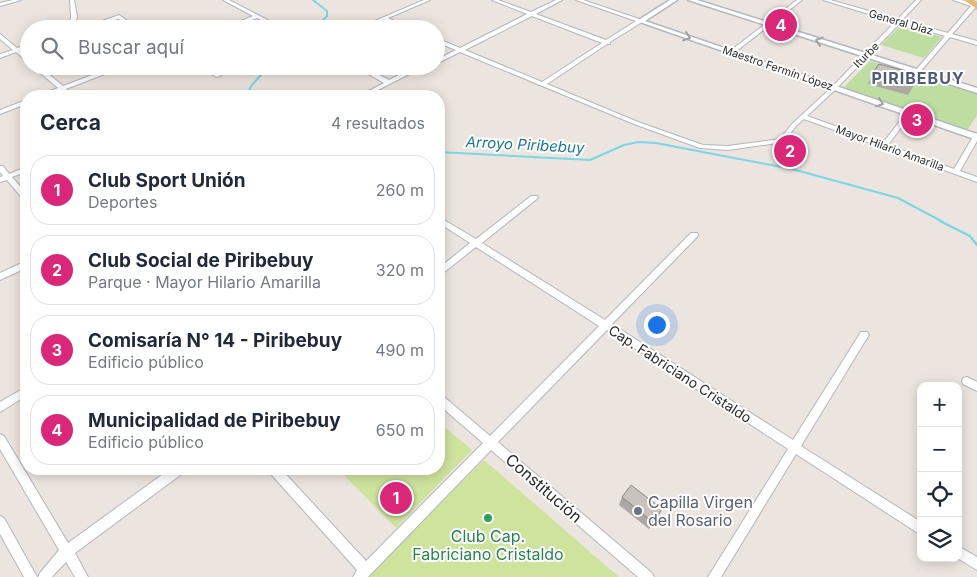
<!DOCTYPE html>
<html lang="es">
<meta charset="utf-8">
<style>
body{margin:0;font-family:Inter,sans-serif;background:#f6f6f7;color:#1f2937}
.controls{position:absolute;right:15px;bottom:15px;display:grid;overflow:hidden;border-radius:10px;box-shadow:0 2px 12px #0003}
.controls button{width:45px;height:45px;display:grid;place-items:center;padding:0;border:0;border-bottom:1px solid #e0e1e3;background:#fff;color:#1f2937;font:25px sans-serif}
.you{position:absolute;left:656px;top:324px;width:18px;height:18px;margin:-12px;border:4px solid #fff;border-radius:50%;background:#1a73e8;box-shadow:0 0 0 8px #1a73e833}
.badge{display:grid;place-items:center;width:32px;height:32px;border-radius:50%;background:#db2777;color:#fff;font-size:16px;font-weight:700}
.pin{position:absolute;translate:-50% -50%;border:2px solid #fff;box-shadow:0 1px 5px #0006}
.list{margin:0;padding:0;list-style:none}
h2{display:flex;justify-content:space-between;align-items:center;height:65px;margin:0;padding:0 20px;font-size:21px}
h2 small{font-size:16px;font-weight:400;color:#747a83}
.list li{display:grid;grid-template-columns:32px 1fr auto;gap:15px;align-items:center;box-sizing:border-box;height:70px;margin:0 10px 10px;padding:0 10px;border:1px solid #e0e1e3;border-radius:20px}
.list b{display:block;font-size:19px;white-space:nowrap}
.list p{margin:0;font-size:16px;white-space:nowrap;color:#747a83}
.list em{font-size:16px;font-style:normal;color:#747a83}
.icon{flex:none;width:28px;height:28px;fill:none;stroke:currentColor;stroke-width:2;stroke-linecap:round;stroke-linejoin:round}
.map{position:relative;flex:none;width:977px;height:577px;overflow:hidden}
.search{position:absolute;background:#fff;box-shadow:0 2px 12px #0003;left:20px;top:20px;width:425px;height:55px;display:flex;align-items:center;gap:12px;box-sizing:border-box;padding:0 18px;border-radius:28px;color:#747a83;font-size:19px}
.panel{position:absolute;background:#fff;box-shadow:0 2px 12px #0003;left:20px;top:90px;width:425px;height:385px;border-radius:20px}
.map>svg:first-child{display:block}
.green{fill:#bddea0}
.pitch{fill:#cee49d}
.lines{fill:none;stroke-linecap:round;stroke-linejoin:round}
.stream-far1{stroke:#7bd6e5;stroke-width:2}
.stream{stroke:#7bd6e5;stroke-width:2.5}
.minor-casing{stroke:#b2b6be;stroke-width:2}
.tertiary-casing{stroke:#b2b6be;stroke-width:3}
.primary-casing{stroke:#c4c4c4;stroke-width:2}
.minor{fill:#fff;fill-rule:evenodd}
.tertiary{fill:#fff;fill-rule:evenodd}
.primary{fill:#e5ba6b;fill-rule:evenodd}
.wall{fill:#aca8a3}
.shaded-wall{fill:#8c8884}
.building{fill:#c8c3bd;stroke:#8c8884}
.oneway{stroke:#a0a0a0}
.worship-dot{fill:#6b7280;stroke:#fff;stroke-width:2}
.leisure-dot{fill:#2e9e5b;stroke:#fff;stroke-width:2}
.labels{text-anchor:middle;stroke-width:4;stroke-linejoin:round;paint-order:stroke}
.far-street-label{font-size:11px;fill:#2b2b2b;stroke:#fff}
.street-label{font-size:14px;fill:#2b2b2b;stroke:#fff}
.water-label{font-size:15px;font-style:italic;fill:#197792;stroke:#fff}
.far-district-label{font-size:16px;font-weight:bold;letter-spacing:1px;fill:#4f5c79;stroke:#fff}
.near-street-label{font-size:16px;fill:#2b2b2b;stroke:#fff}
.near-worship-label{font-size:16px;fill:#5b616d;stroke:#fff;text-anchor:start}
.near-leisure-label{font-size:16px;fill:#27864d;stroke:#fff}
</style>
<div class="map">
<svg width="977" height="577" viewBox="0 0 977 577">
<rect width="100%" height="100%" fill="#ece5df"/>
<g class="green">
<polygon points="900,26 942,37 924,58 881,45"/>
<polygon points="870,61 977,94 977,115 967,131 843,88"/>
</g>
<g class="pitch">
<polygon points="439,422 472,450 396,528 338,469 439,469"/>
<polygon points="484,460 619,577 365,577"/>
</g>
<g class="lines">
<g class="stream-far1">
<polyline points="313,0 327,11 327,16 314,29"/>
<polyline points="247,96 251,86 269,66"/>
<polyline points="439,152 590,160 624,145 638,142 656,143 792,169 898,198 943,222"/>
</g>
<polyline class="stream" points="940,221 970,236 977,245"/>
<defs>
<g id="minor">
<polygon points="13,0 21,0 0,6 0,3"/>
<polygon points="70,0 74,0 77,17 75,25 77,29 72,29 69,25 71,17"/>
<polygon points="223,0 229,0 285,29 278,29 257,18 229,29 221,29 253,16"/>
<polygon points="424,0 430,0 388,18 411,29 404,29 384,20 363,29 356,29"/>
<path d="M492,0H498L531,12L556,0H562L536,14L606,40L636,21L576,0H583L642,20V22L610,42V44H607L547,84L638,122L703,145L728,146L780,139L792,124L832,87L895,22L823,0H830L898,19L916,0H921L902,20L948,33L971,6L953,0H961L977,4V7H976L952,34L977,41V45L950,37L919,73H915V71L945,36L900,23L836,89L807,116L883,143L907,112H911L912,113L888,145L954,169L974,135L977,133V141L960,171L977,177V182L804,119L796,126L784,142L728,150L700,148L634,124L460,52L436,64V60L456,50L436,42V38L460,48L527,14ZM532,16L602,43L542,82L465,50Z"/>
<polygon points="797,0 802,0 734,53 730,53 730,51"/>
<polygon points="119,15 140,29 134,29 118,19 87,29 79,29"/>
<polygon points="0,34 17,48 29,44 29,48 20,51 29,58 29,63 16,52 0,58 0,54 13,50 0,39"/>
<polygon points="32,66 39,66 63,86 116,66 125,66 66,89 74,96 68,96 61,91 47,96 39,96 40,95 58,88"/>
<polygon points="198,66 206,66 221,76 216,77"/>
<polygon points="354,66 362,66 389,80 417,66 425,66 366,96 359,96 384,83"/>
<polygon points="26,100 26,104 0,114 0,110"/>
<polygon points="0,166 3,166 9,174 26,167 26,172 12,177 26,193 26,199 23,199 7,180 0,182 0,177 3,176 0,172"/>
<polygon points="531,196 537,196 538,198 482,243 605,320 691,233 697,233 698,235 697,237 612,324 793,440 861,332 867,332 869,335 867,338 801,446 921,522 921,535 796,454 721,577 708,577 788,449 607,330 498,442 652,573 654,577 638,577 491,450 368,577 353,577 357,570 270,473 269,469 281,469 366,561 483,443 439,405 439,395 443,396 490,436 599,326 476,247 442,274 439,275 439,268 470,243 439,223 439,217 476,239"/>
<polygon points="26,261 26,268 0,280 0,273"/>
<polygon points="967,377 977,382 977,391 963,384 962,381 963,378"/>
<polygon points="26,387 26,396 0,412 0,402"/>
<polygon points="0,434 4,436 68,543 170,469 185,469 183,473 75,553 88,577 75,577 66,562 52,577 38,577 40,573 59,550 0,449"/>
<polygon points="0,516 4,518 37,577 24,577 0,534"/>
<polygon points="958,546 977,557 977,570 957,558 958,558"/>
</g>
<g id="tertiary">
<polygon points="670,0 677,0 645,21 977,134 977,140 637,21"/>
<polygon points="688,0 697,0 977,88 977,93"/>
</g>
<polygon id="primary" points="964,0 973,0 977,3 977,9"/>
</defs>
<use href="#minor" class="minor-casing"/>
<use href="#tertiary" class="tertiary-casing"/>
<use href="#primary" class="primary-casing"/>
<use href="#minor" class="minor"/>
<use href="#tertiary" class="tertiary"/>
<use href="#primary" class="primary"/>
</g>
<g class="wall">
<polygon points="874,71 916,82 908,95 868,84"/>
<polygon points="622,497 658,517 649,529 619,505"/>
</g>
<polygon class="shaded-wall" points="662,509 658,517 649,529 653,522"/>
<g class="building">
<polygon points="879,64 920,75 916,82 874,71"/>
<polygon points="631,485 662,509 653,522 622,497"/>
</g>
<defs><path id="oneway-chevron" d="M-2-3.5L2.5 0L-2 3.5" fill="none" stroke-width="1.6" stroke-linecap="round" stroke-linejoin="round" transform="scale(1.25)"/></defs>
<g class="oneway">
<use href="#oneway-chevron" transform="translate(687 37) rotate(19)"/>
<use href="#oneway-chevron" transform="translate(819 41) rotate(-162)"/>
<use href="#oneway-chevron" transform="translate(880 103) rotate(19)"/>
</g>
<circle class="worship-dot" cx="638" cy="511" r="5"/>
<circle class="leisure-dot" cx="488" cy="518" r="5"/>
<g class="labels">
<g class="far-street-label">
<text transform="translate(901 22) rotate(16)" y="4">General Díaz</text>
<text transform="translate(866 55) rotate(-45)" y="4">Iturbe</text>
<text transform="translate(778 68) rotate(19)" y="4">Maestro Fermín López</text>
<text transform="translate(890 148) rotate(20)" y="4">Mayor Hilario Amarilla</text>
</g>
<g class="street-label">
<text transform="translate(680 374) rotate(33)" y="5">Cap. Fabriciano Cristaldo</text>
</g>
<g class="water-label">
<text transform="translate(525 145) rotate(3)" y="5">Arroyo Piribebuy</text>
</g>
<g class="far-district-label">
<text x="918" y="84">PIRIBEBUY</text>
</g>
<g class="near-street-label">
<text transform="translate(544 488) rotate(41)" y="6">Constitución</text>
</g>
<g class="near-worship-label">
<text x="648" y="508">Capilla Virgen<tspan x="648" dy="18">del Rosario</tspan></text>
</g>
<g class="near-leisure-label">
<text x="488" y="542">Club Cap.<tspan x="488" dy="18">Fabriciano Cristaldo</tspan></text>
</g>
</g>
</svg>
<div class="controls">
<button>+</button>
<button>−</button>
<button><svg class="icon" aria-label="locate" viewBox="0 0 24 24"><circle cx="12" cy="12" r="6"/><path d="M12 2v4M12 18v4M2 12h4M18 12h4"/></svg></button>
<button><svg class="icon" aria-label="layers" viewBox="0 0 24 24"><path d="M12 4l9 5-9 5-9-5zM3 14l9 5 9-5"/></svg></button>
</div>
<div class="you"></div>
<div class="pin badge" style="left:396px;top:498px">1</div>
<div class="pin badge" style="left:790px;top:151px">2</div>
<div class="pin badge" style="left:917px;top:120px">3</div>
<div class="pin badge" style="left:781px;top:25px">4</div>
<div class="search"><svg class="icon" aria-label="search" viewBox="0 0 24 24"><circle cx="10" cy="10" r="6"/><path d="M15 15l6 6"/></svg>Buscar aquí</div>
<section class="panel">
<h2>Cerca<small>4 resultados</small></h2>
<ul class="list">
<li><span class="badge">1</span><div><b>Club Sport Unión</b><p>Deportes</p></div><em>260 m</em></li>
<li><span class="badge">2</span><div><b>Club Social de Piribebuy</b><p>Parque · Mayor Hilario Amarilla</p></div><em>320 m</em></li>
<li><span class="badge">3</span><div><b>Comisaría N° 14 - Piribebuy</b><p>Edificio público</p></div><em>490 m</em></li>
<li><span class="badge">4</span><div><b>Municipalidad de Piribebuy</b><p>Edificio público</p></div><em>650 m</em></li>
</ul>
</section>
</div>
